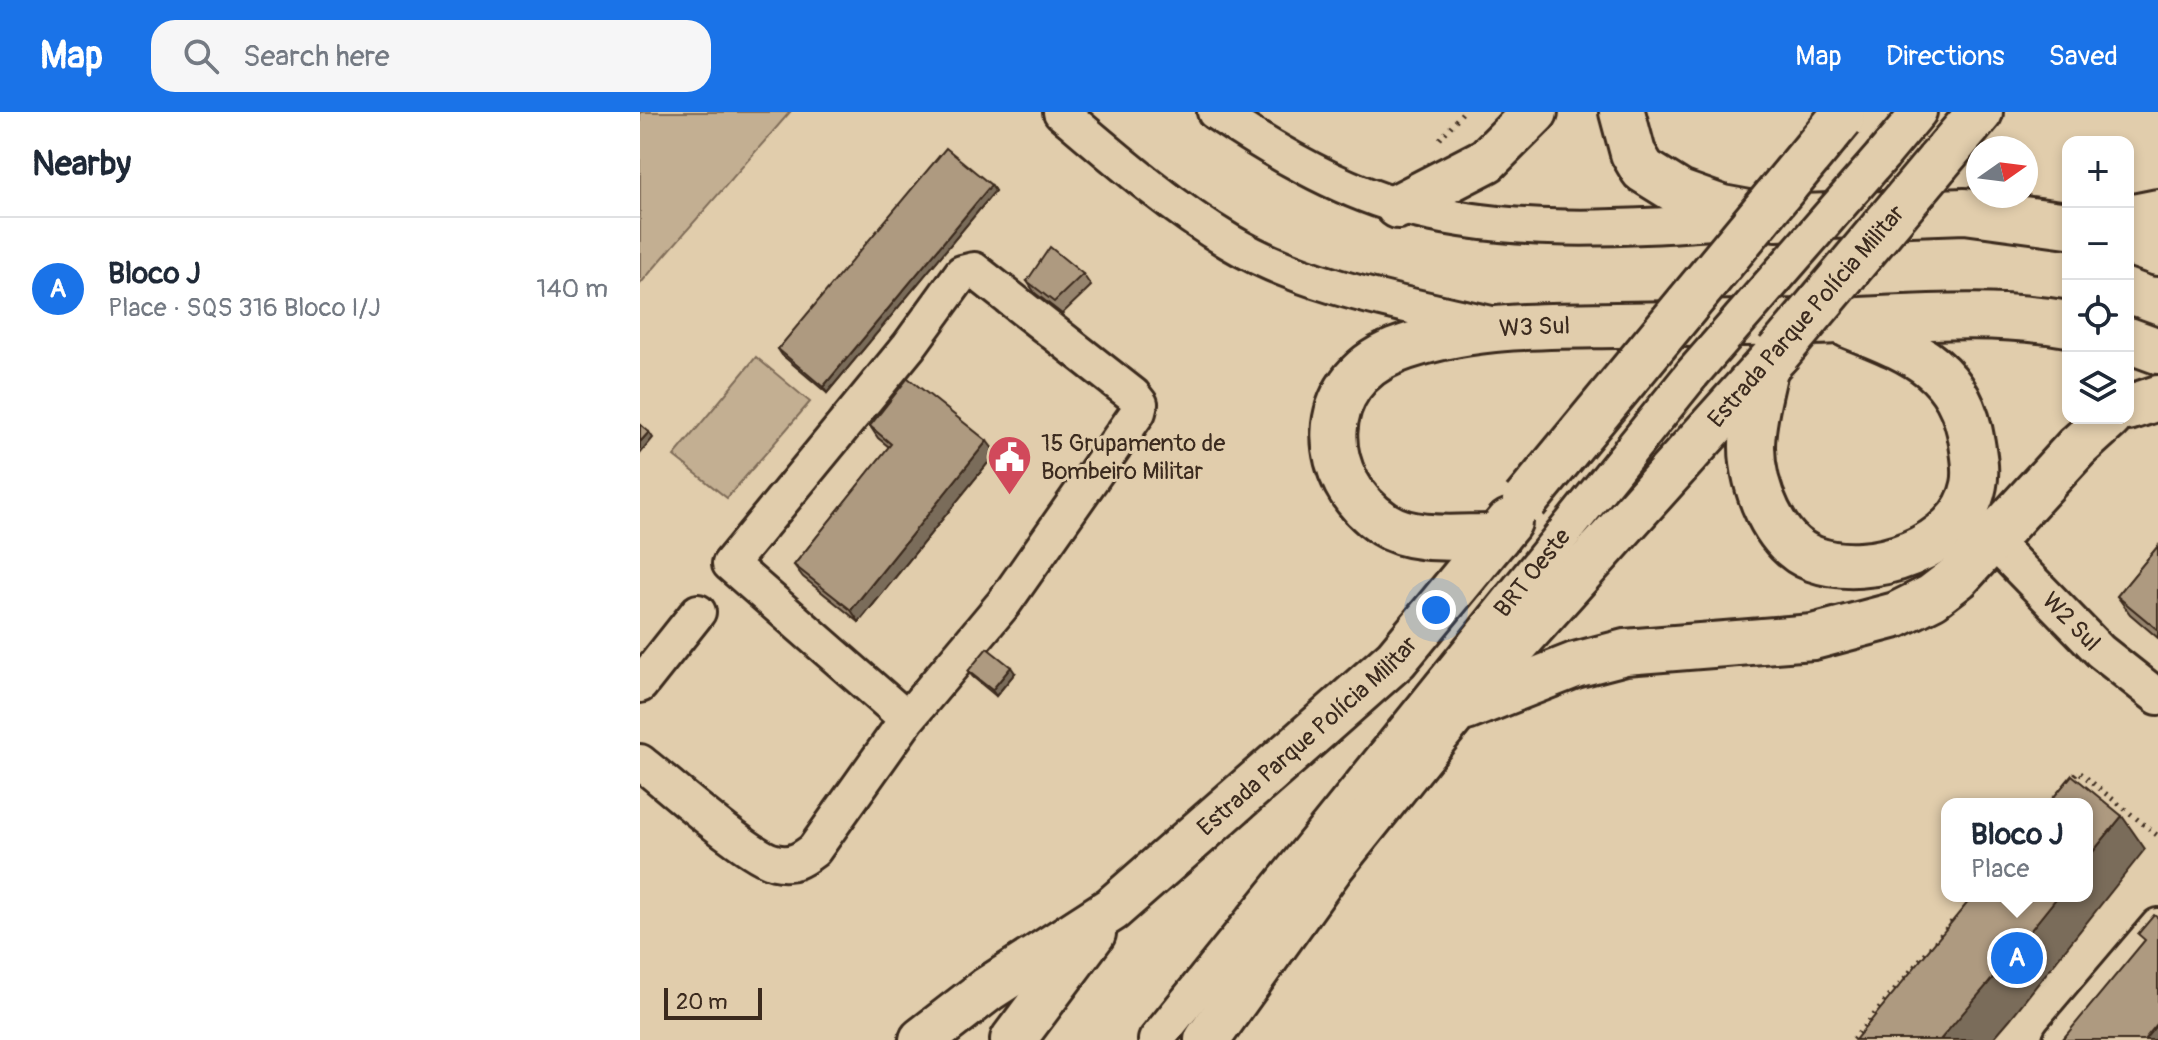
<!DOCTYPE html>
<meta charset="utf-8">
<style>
body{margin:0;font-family:Pangolin,sans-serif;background:#f6f6f7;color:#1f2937}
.controls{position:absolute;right:24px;top:24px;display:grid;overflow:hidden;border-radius:16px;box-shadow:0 4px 12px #0003}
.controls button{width:72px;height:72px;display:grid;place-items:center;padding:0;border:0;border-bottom:2px solid #e0e1e3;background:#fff;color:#1f2937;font:40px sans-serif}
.compass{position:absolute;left:1326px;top:24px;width:72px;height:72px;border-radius:50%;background:#fff;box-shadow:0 4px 12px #0003;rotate:76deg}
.scale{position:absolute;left:24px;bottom:20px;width:98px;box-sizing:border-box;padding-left:8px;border:4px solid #3b2a1e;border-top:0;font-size:22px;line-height:28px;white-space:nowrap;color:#3b2a1e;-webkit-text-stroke:6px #e1cdac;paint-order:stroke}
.you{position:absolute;left:796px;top:498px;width:28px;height:28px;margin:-20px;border:6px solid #fff;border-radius:50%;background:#1a73e8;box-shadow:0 0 0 12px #1a73e833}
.badge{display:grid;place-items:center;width:52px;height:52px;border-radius:50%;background:#1a73e8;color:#fff;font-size:26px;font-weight:700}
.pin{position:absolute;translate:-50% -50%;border:4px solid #fff;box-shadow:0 2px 8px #0006}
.popup{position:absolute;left:1301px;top:686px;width:152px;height:104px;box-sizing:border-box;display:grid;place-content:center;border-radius:16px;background:#fff;filter:drop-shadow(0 2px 6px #0005);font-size:26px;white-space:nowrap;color:#747a83}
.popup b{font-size:30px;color:#1f2937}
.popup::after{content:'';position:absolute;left:50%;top:100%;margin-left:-16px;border:16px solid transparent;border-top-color:#fff}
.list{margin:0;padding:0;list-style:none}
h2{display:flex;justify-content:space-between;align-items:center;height:104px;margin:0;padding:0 32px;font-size:34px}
h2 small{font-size:26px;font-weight:400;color:#747a83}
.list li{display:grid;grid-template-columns:52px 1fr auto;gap:24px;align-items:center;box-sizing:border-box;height:144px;padding:0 32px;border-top:2px solid #e0e1e3}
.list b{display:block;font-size:30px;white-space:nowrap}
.list p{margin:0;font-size:26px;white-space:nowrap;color:#747a83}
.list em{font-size:26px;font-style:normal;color:#747a83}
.icon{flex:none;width:44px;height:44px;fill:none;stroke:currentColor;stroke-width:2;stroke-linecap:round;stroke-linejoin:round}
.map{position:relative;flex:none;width:1518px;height:928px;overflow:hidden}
header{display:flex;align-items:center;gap:48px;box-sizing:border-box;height:112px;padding:0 40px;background:#1a73e8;color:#fff}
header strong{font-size:38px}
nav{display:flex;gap:44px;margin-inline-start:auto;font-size:28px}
.search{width:560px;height:72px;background:#f6f6f7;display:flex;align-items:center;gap:20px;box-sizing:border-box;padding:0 28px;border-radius:24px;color:#747a83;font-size:30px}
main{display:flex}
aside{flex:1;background:#fff}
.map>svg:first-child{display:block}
.green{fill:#c3af92;stroke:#7f6c58;stroke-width:2}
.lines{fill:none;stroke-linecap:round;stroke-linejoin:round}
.minor-casing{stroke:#3b2a1e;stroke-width:40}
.major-casing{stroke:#3b2a1e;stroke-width:50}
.path{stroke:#3b2a1e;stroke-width:5;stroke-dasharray:2 6;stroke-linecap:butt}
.minor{stroke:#e1cdac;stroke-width:34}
.major{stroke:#e1cdac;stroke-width:44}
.minor-bridge-casing{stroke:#3b2a1e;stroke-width:40;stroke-linecap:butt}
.major-bridge-casing{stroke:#3b2a1e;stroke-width:50;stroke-linecap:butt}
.minor-bridge{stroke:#e1cdac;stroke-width:34}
.major-bridge{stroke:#e1cdac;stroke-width:44}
.wall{fill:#96846e;stroke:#3b2a1e;stroke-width:2}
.shaded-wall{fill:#7a6c5a;stroke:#3b2a1e;stroke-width:2}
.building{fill:#ae9a80;stroke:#3b2a1e;stroke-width:2}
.labels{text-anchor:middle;stroke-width:6;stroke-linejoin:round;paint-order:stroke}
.street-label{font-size:24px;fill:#3b2a1e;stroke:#e1cdac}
.poi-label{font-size:24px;fill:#3b2a1e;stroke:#e1cdac;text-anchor:start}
</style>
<header>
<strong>Map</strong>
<div class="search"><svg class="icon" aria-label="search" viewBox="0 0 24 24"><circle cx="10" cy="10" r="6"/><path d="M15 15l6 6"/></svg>Search here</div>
<nav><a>Map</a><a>Directions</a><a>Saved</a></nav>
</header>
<main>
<aside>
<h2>Nearby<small></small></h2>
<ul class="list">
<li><span class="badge">A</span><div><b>Bloco J</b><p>Place · SQS 316 Bloco I/J</p></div><em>140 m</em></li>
</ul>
</aside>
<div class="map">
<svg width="1518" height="928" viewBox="0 0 1518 928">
<rect width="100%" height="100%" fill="#e1cdac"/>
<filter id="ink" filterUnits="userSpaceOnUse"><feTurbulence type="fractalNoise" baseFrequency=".0125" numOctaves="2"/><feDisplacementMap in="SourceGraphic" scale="16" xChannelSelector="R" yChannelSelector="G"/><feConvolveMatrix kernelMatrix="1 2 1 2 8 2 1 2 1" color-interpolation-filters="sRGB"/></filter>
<g filter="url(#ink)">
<g class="green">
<polygon points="0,0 150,0 0,172"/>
<polygon points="116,245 170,290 87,386 34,344"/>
</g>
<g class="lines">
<defs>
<g id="minor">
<path d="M421,0C475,46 530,94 590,130C667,176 764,192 851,212"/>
<path d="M575,0C630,37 695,76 759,94C872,125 988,116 1103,108"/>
<polyline points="1243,43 1279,0"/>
<path id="s1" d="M1352,428L1460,539L1518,585"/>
<polyline points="0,573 58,500"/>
<path d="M0,650C26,670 109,745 135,750C152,754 161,748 174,738L267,607L364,491L498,300L500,292L493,283L334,158L322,161L269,234L90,452L267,607"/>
<path id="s2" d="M516,928L1052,262"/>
<polyline points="1421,928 1518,814"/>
</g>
<g id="major">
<polyline points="982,0 993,41 1003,58 1040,81 1082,96 1136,106 1325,99 1428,113"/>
<polyline points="1298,50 1340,0"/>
<polyline points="758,94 847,48 895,0"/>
<polyline points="1488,106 1518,100"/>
<polyline points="1488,130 1518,141"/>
<polyline points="1488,228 1518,239"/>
<path d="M1125,257C1120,283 1112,309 1112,335C1112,374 1134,433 1174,447C1229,467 1322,437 1334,373C1337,359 1334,344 1332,331C1320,255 1272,239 1208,213"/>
<polyline points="1488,296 1518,286"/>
<path id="s3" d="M857,425C822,424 775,432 744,412C677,367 675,271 755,239C827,212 901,214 976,213C1040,212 1105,211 1169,210C1256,208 1341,197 1428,212"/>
<polyline points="826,596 935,553 985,540 1173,525 1256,503 1292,485 1318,465 1437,335 1469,306"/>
<path id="s4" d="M282,928L348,877L472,797L651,640L756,547L869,410"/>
<polyline points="373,928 453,821"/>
<polyline points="567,928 693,752 816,599 1138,241"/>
</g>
</defs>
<use href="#minor" class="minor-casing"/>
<use href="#major" class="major-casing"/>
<g class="path">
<polyline points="800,27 823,0"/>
<polyline points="1430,669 1438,659 1518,724"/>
<polyline points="1213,928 1315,806"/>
</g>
<use href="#minor" class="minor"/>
<use href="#major" class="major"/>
<defs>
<polyline id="minor-bridge" points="1052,262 1243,43"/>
<g id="major-bridge">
<polyline points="1138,241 1298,50"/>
<polyline points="885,389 1201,6"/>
</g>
</defs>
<use href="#minor-bridge" class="minor-bridge-casing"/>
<use href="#major-bridge" class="major-bridge-casing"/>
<use href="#minor-bridge" class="minor-bridge"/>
<use href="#major-bridge" class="major-bridge"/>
</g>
<g class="wall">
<polygon points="351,73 355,79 187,281 142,243 138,237"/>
<polygon points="443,162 451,174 422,202 395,181 387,169"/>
<polygon points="230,314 356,341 219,510 163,465 154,453 249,335 238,326"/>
<polygon points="1518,434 1518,526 1490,502 1477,484"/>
<polygon points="328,559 375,561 356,584 333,565"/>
</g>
<g class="shaded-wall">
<polygon points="351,73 355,79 187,281 183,275"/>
<polygon points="9,320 13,326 0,342 0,330"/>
<polygon points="347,329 356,341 219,510 211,498"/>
<polygon points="371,555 375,561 356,584 352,578"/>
<polygon points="1482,704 1505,737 1370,907 1352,928 1300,928 1418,784 1447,784 1447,747"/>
<polygon points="1518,911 1518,928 1504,928"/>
</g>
<g class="building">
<polygon points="306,36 351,73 183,275 138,237"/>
<polygon points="410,135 443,162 414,190 387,169"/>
<polygon points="268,266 347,329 211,498 154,453 251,332 230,314"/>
<polygon points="0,312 9,320 0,330"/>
<polygon points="1518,434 1518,518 1477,484"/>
<polygon points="347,536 371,555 352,578 328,559"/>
<polygon points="1432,663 1482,704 1447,747 1447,692 1408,692"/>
<polygon points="1333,784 1418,784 1347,873 1300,928 1215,928"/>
<polygon points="1514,803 1518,806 1518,911 1504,928 1422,928 1505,828 1498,822"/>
</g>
</g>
<defs>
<symbol id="civic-pin" viewBox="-11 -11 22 30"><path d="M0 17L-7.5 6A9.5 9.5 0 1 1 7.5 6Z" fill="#d1495b" stroke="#e1cdac"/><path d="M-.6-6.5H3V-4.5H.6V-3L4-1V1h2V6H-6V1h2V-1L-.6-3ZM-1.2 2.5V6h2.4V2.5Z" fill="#fff"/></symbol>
</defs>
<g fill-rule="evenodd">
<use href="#civic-pin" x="344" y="320" width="51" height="69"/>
</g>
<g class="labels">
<g class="street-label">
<text transform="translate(1166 204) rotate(-49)" y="8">Estrada Parque Polícia Militar</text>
<text dy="8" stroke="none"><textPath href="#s3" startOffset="474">W3 Sul</textPath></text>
<text dy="8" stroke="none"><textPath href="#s2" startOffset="600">BRT Oeste</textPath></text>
<text dy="8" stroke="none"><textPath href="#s1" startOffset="114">W2 Sul</textPath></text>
<text dy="8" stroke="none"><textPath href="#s4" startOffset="492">Estrada Parque Polícia Militar</textPath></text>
</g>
<g class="poi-label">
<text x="401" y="339">15 Grupamento de<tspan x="401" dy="28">Bombeiro Militar</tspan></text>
</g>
</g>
</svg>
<div class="controls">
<button>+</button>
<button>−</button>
<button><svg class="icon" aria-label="locate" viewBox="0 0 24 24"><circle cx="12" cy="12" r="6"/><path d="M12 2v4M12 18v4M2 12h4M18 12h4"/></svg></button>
<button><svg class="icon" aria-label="layers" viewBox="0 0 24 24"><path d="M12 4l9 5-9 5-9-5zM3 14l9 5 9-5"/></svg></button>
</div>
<svg class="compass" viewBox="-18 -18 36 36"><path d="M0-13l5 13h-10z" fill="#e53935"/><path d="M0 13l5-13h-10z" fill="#747a83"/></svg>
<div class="scale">20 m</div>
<div class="you"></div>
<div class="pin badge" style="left:1377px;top:846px">A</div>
<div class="popup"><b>Bloco J</b>Place</div>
</div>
</main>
